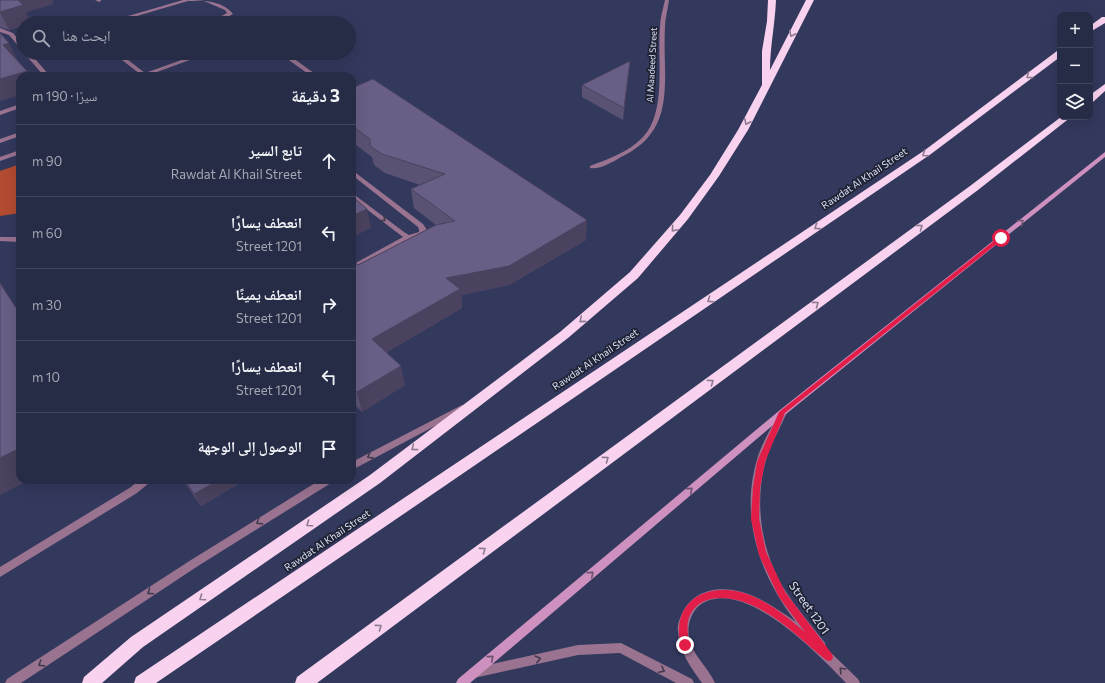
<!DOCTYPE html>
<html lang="ar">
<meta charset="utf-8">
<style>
body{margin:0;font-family:Commissioner,"Noto Naskh Arabic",sans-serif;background:#2e334d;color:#f1f3f6;direction:rtl}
.controls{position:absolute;right:12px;top:12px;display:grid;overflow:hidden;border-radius:8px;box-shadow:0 4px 16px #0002}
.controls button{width:36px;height:36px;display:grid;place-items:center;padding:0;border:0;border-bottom:1px solid #42475f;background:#262b46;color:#f1f3f6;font:20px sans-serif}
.stop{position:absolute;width:12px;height:12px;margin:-9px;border:3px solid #e11d48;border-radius:50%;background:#fff}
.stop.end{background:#e11d48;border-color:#fff;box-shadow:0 1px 4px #0008}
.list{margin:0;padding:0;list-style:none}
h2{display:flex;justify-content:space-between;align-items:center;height:52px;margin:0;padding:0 16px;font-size:17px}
h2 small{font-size:13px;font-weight:400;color:#a4a7b3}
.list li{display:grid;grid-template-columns:26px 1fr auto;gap:12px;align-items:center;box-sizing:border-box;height:72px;padding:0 16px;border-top:1px solid #42475f}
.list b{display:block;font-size:15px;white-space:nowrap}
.list p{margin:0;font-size:13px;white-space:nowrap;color:#a4a7b3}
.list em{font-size:13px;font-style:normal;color:#a4a7b3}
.icon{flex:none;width:22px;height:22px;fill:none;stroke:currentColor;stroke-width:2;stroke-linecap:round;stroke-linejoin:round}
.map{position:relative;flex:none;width:1105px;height:683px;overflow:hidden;direction:ltr}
.search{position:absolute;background:#262b46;box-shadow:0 4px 16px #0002;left:16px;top:16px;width:340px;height:44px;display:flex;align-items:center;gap:10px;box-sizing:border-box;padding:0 14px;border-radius:22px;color:#a4a7b3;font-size:15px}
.panel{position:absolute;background:#262b46;box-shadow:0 4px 16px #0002;left:16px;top:72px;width:340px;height:412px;border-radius:12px;direction:rtl}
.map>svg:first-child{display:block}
.forest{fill:#b34b31}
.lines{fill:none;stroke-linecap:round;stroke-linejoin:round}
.lane{fill:#997390;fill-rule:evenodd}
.street{fill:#997390;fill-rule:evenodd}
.secondary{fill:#cd90bf;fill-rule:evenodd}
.highway{fill:#f8d2ee;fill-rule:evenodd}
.wall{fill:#5a5273}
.shaded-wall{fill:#4a425e}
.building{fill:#695f86;stroke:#4a425e}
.oneway{stroke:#8c7a90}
.oneway2{stroke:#443a4e}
.oneway3{stroke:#6d5471}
.route{fill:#e11d48}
.labels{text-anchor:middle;stroke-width:3.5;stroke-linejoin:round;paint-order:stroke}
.far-street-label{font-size:9px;fill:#dbe0f7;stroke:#1f2232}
.street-label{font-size:10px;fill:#dbe0f7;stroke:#1f2232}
.near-street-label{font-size:12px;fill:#dbe0f7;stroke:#1f2232}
</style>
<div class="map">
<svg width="1105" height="683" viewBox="0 0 1105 683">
<rect width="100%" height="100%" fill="#33395d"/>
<polygon class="forest" points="20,164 20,213 0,216 0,171"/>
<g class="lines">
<g class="lane">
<polygon points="95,0 101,0 101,1 99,2"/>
<path d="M183,0C199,0 223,0 233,14L216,23H209L227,13L225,10L204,1H188L113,23H104Z"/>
<polygon points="0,28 13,33 23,45 23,50 21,49 9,35 0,32"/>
<polygon points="24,53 30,53 50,76 44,76"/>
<polygon points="113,53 119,53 145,73 201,53 209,53 146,76 138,76 140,74"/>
<polygon points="279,53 286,53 318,76 311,76"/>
<polygon points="20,104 20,108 0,115 0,111"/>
<polygon points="20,132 20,136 0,143 0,139"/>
<polygon points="20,150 20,154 0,161 0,157"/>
<polygon points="352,170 423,224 427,230 424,235 411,239 354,269 352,269 352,265 403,237 352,198 352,193 404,232 409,235 419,232 419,230 418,227 352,175"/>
<polygon points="0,237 20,237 20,242 0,241"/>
<polygon points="139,480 151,480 149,483 137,493 0,577 0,567 131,487"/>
</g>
<g class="street">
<path d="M665,0H669C668,9 665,18 665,27C662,79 679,130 621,157C613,162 599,170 590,168V166C608,159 629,152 643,137C667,112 657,59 660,27C660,18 663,9 665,0Z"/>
<polygon points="462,405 465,406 466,408 465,410 352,470 352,462"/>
<path d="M783,409L786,410L787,412C781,427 772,441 767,457C753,501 761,553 786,592C798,610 812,626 825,643L826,648L858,679L860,683H846C819,655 743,575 700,605C690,613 687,627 689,638C693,656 708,667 715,683H702C691,668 679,651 678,631C677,626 679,621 681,616C690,594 710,587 733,590C757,594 777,609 796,622C759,574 739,517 758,456C763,441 772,427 779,412L780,410Z"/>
<polygon points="320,480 333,480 331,483 198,566 21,683 5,683 7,679 191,560"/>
<polygon points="621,643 692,679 694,683 676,683 620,653 578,655 474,678 470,677 469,673 470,669 474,668 578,645"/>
</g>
<polygon class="secondary" points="1105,152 1105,157 786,414 470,683 456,683 458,679 780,410"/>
<g class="highway">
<path d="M768,0H776C775,24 770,47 770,70L806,0H814L748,130L719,176L688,219L638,278L568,338L380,483L143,647L102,683H82L84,677L131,637L370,475L560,332L630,272L680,215L710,175L738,130L762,85V51L767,21Z"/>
<polygon points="1102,17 1105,17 1105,23 1090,32 1090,26"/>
<polygon points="1057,51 1060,51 1060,57 931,154 156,683 134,683 136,677 925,150"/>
<polygon points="1105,84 1105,91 1093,102 1090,103 1090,95"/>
<polygon points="1061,117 1071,117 978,190 317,683 295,683 297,677 970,186"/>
</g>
</g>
<g class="wall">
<polygon points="0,0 52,0 53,4 26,12 23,23 23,26 9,30 0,27"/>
<polygon points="630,61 623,120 582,97 582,85"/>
<polygon points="352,88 586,240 509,285 461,295 462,308 387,352 405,385 362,412 352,402 352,260 358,265 436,225 414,208 411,189 420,185 385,173 374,165 372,157 352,142"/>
<polygon points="183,480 245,480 201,506"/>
</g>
<g class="shaded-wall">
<polygon points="15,0 52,0 53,4 26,12 31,23 23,23 23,26 9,30 0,12"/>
<polygon points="9,43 18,61 3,45"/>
<polygon points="630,61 629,73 623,120 624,108"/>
<polygon points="27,71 30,76 20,76 20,95 0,101 0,79"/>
<polygon points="367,209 371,228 352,237 352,216"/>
<polygon points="587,220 586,240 509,285 461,295 462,308 377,358 372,339 446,278"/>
<polygon points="401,366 405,385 362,412 357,392"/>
<polygon points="20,448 20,480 29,480 0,495 0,458"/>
<polygon points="219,480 245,480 201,506 194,494"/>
</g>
<g class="building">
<polygon points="0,0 18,0 23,5 0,12"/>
<polygon points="0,33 9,43 3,45 27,71 0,79"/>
<polygon points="630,61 624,108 582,85"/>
<polygon points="373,79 587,220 509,266 446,278 460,289 372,339 401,366 357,392 352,387 352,260 358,265 436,225 455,221 411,189 445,174 382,154 370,146 370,139 352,126 352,88"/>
<polygon points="352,196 353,197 367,209 352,216"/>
<polygon points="0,283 20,314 20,448 0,458"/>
<polygon points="185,480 219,480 194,494"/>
</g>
<defs><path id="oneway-chevron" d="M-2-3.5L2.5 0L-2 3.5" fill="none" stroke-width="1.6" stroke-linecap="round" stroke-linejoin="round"/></defs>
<g class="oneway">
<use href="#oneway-chevron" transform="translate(792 34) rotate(117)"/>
<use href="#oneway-chevron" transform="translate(1029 76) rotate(143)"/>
<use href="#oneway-chevron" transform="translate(747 122) rotate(117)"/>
<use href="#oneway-chevron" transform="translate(925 154) rotate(145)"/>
<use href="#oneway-chevron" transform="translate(817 227) rotate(146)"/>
<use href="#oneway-chevron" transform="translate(920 227) rotate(-36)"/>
<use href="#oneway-chevron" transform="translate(674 229) rotate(131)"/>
<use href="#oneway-chevron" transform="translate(710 300) rotate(146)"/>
<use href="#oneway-chevron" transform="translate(816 304) rotate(-36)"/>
<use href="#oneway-chevron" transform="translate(582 320) rotate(139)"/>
<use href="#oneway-chevron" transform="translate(711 382) rotate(-36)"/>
<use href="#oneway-chevron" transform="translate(414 448) rotate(143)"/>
<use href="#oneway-chevron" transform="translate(606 459) rotate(-36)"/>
<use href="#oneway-chevron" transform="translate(309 524) rotate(145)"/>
<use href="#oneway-chevron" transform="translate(483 550) rotate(-36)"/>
<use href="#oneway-chevron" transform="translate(202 598) rotate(145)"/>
<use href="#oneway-chevron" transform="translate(379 627) rotate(-36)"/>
</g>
<g class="oneway2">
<use href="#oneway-chevron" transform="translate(383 219) rotate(39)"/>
<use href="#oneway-chevron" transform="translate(370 456) rotate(152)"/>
<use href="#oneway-chevron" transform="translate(259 522) rotate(148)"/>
<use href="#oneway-chevron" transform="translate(150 592) rotate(146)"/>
<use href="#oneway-chevron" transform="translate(538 659) rotate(-13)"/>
<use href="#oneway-chevron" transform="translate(41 664) rotate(148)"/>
<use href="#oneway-chevron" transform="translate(662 670) rotate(26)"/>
<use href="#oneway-chevron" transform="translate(842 670) rotate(-134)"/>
</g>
<g class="oneway3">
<use href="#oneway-chevron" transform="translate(1021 222) rotate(-39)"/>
<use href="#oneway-chevron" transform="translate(690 490) rotate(-40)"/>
<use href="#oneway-chevron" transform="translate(591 574) rotate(-40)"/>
<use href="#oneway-chevron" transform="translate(491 658) rotate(-40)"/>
</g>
<path class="route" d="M999,237L1004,238L785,413L765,462L760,488L759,519L766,552L785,592L832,654L833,657L832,660L829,661L826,660C795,635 762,598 720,598C707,598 696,603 690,615C684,627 691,641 688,648L685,649L682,648C677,635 678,618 686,607C701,586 732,587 754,597C773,605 789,619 805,632L779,597L759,555L751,519L753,488L757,462L779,412Z"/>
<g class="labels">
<g class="far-street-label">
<text transform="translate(652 65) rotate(-87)" y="3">Al Maadeed Street</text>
</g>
<g class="street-label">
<text transform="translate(864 178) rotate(-34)" y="4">Rawdat Al Khail Street</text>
<text transform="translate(595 359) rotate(-34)" y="4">Rawdat Al Khail Street</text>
<text transform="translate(327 540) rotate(-34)" y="4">Rawdat Al Khail Street</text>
</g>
<g class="near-street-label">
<text transform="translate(809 608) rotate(55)" y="4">Street 1201</text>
</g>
</g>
</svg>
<div class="controls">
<button>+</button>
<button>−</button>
<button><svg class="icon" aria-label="layers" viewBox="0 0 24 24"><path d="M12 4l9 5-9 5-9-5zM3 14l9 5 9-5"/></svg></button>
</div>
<div class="stop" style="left:1001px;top:238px"></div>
<div class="stop end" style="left:685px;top:645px"></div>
<div class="search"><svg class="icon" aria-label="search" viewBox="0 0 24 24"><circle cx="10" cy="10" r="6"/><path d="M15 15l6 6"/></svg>ابحث هنا</div>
<section class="panel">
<h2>3 دقيقة<small>سيرًا · 190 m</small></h2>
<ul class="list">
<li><svg class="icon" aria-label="ahead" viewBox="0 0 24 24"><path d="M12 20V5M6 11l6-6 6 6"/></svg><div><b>تابع السير</b><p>Rawdat Al Khail Street</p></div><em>90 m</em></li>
<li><svg class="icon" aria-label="left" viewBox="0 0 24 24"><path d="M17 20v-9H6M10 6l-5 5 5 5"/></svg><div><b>انعطف يسارًا</b><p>Street 1201</p></div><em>60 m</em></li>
<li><svg class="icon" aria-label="right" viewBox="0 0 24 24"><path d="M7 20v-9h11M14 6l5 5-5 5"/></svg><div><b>انعطف يمينًا</b><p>Street 1201</p></div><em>30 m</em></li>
<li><svg class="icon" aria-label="left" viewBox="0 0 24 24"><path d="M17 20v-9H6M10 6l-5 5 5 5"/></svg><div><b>انعطف يسارًا</b><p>Street 1201</p></div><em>10 m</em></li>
<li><svg class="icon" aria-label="arrive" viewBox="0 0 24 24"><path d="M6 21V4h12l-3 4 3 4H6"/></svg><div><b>الوصول إلى الوجهة</b></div></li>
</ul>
</section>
</div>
